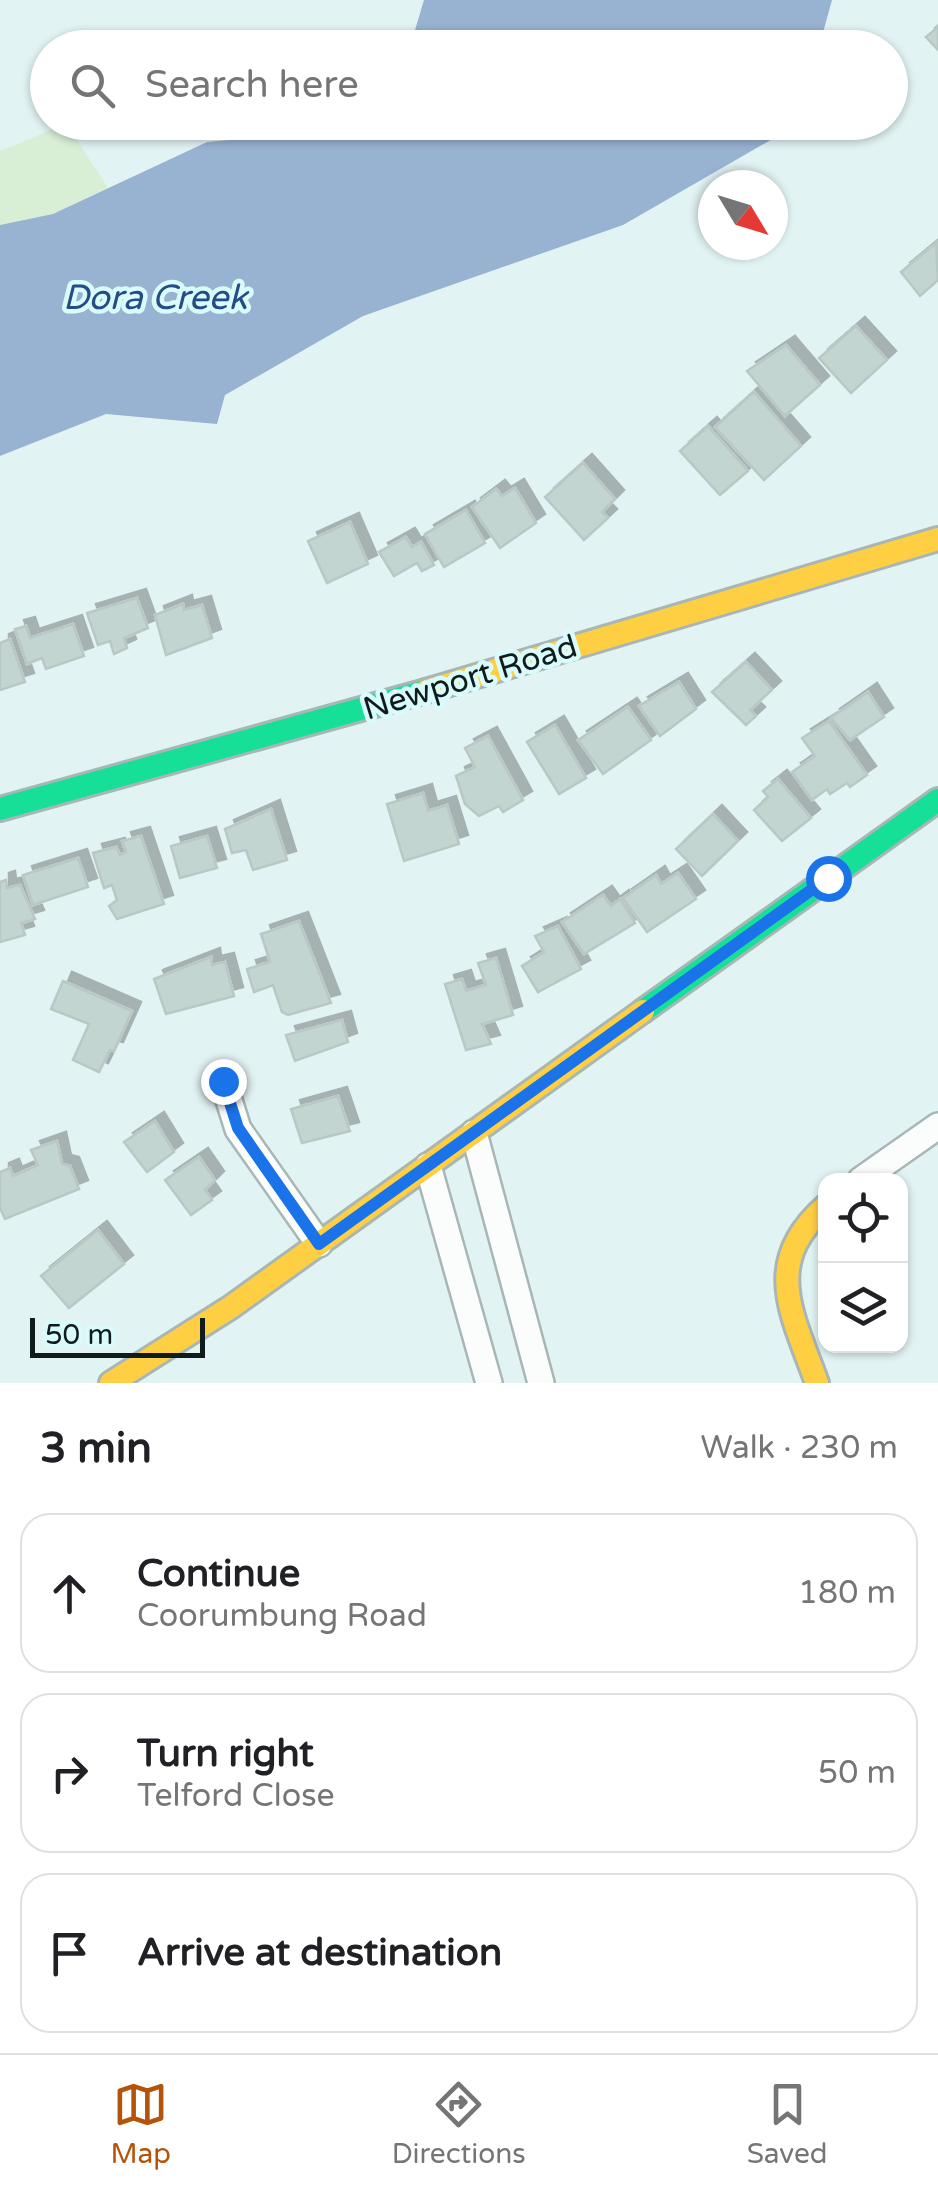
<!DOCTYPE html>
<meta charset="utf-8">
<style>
body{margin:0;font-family:"Varela Round",sans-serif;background:#f2f2f2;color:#202124}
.controls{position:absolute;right:30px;bottom:30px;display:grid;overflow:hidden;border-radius:20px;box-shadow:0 2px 8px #0004}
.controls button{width:90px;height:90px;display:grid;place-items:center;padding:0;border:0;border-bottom:2px solid #e0e0e0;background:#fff;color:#202124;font:50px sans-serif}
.compass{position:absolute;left:698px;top:170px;width:90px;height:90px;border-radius:50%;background:#fff;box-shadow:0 2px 8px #0004;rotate:128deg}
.scale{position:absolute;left:30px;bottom:25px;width:175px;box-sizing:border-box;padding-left:10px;border:5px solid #101c1c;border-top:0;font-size:28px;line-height:35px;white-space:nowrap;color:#101c1c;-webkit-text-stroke:8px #dafbfb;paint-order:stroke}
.stop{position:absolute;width:30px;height:30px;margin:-22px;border:8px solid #1a73e8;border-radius:50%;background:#fff}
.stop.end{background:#1a73e8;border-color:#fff;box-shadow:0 2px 10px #0008}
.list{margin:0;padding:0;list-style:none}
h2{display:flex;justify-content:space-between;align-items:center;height:130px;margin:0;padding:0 40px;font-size:42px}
h2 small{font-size:32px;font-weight:400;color:#757577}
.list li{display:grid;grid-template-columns:65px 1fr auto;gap:30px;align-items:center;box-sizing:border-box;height:160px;margin:0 20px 20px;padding:0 20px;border:2px solid #e0e0e0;border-radius:30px}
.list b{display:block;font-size:38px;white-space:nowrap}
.list p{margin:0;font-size:32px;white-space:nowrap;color:#757577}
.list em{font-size:32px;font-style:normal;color:#757577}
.icon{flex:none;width:55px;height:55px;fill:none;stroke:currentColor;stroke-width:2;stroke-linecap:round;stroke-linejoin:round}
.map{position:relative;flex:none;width:938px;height:1383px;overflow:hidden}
.search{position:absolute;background:#fff;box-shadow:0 2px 8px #0004;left:30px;right:30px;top:30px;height:110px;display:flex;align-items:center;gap:25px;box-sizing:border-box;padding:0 35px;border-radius:55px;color:#757577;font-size:38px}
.sheet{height:670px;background:#fff}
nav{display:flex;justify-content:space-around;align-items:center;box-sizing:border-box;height:140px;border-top:2px solid #e0e0e0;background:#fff;font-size:28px;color:#757577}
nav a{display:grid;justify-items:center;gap:5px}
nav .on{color:#b45309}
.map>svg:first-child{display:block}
.green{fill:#d8efd5}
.water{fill:#98b2d1}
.building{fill:#c2d5d0;stroke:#bac8c5;stroke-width:2.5;filter:url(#shadow)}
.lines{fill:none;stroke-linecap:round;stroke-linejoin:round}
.street-casing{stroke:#a9b6b6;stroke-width:30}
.fast-casing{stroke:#a9b6b6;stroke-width:28}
.slow-casing{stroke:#a9b6b6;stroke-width:28}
.street{stroke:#fbfdfd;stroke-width:25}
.fast{stroke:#16e098;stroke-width:22}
.slow{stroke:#ffcf43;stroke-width:22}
.route{stroke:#1a73e8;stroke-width:12}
.labels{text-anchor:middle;stroke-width:9;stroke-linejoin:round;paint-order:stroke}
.street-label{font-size:32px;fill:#101c1c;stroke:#dafbfb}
.water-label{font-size:35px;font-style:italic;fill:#254c84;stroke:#dafbfb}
</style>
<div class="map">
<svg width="938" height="1383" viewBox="0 0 938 1383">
<defs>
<filter id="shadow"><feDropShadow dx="9" dy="-9" stdDeviation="0" flood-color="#0004"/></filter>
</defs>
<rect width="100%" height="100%" fill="#e2f3f3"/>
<polygon class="green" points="66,124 108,188 53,214 0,225 0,151"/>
<g class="water">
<polygon points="424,0 832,0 819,47 410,47"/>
<polygon points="329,123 329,122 800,123 623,225 363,316 225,395 217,424 106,414 0,456 0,225 53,214 207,142 317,132"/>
</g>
<g class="building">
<polygon points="938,27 938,50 926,37"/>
<polygon points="936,243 938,280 920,296 901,272"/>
<polygon points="856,326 887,360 851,393 819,358"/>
<polygon points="786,345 820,385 785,416 747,371"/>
<polygon points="754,392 801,446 764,480 715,427"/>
<polygon points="708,426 748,471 720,495 680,451"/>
<polygon points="583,463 615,499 602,512 608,518 584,540 545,497"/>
<polygon points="515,488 536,523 500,548 472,507 496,489 502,496"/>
<polygon points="466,510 485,543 444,567 425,534"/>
<polygon points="350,522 368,564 327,583 308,541"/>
<polygon points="406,537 412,547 421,542 434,565 422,571 417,563 394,576 379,552"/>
<polygon points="137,598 148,628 124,638 127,648 114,654 110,641 98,645 87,613"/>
<polygon points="183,604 184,610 202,605 212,638 166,655 155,615"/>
<polygon points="73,624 84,656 46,669 42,658 27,664 15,629 26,626 30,638"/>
<polygon points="10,639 25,682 0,690 0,643"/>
<polygon points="746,662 772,690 750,710 756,716 746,725 712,692"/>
<polygon points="679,682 696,709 660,736 639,706"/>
<polygon points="868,692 884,717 850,740 831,718"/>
<polygon points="628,707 651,740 603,774 578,740"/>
<polygon points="829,721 867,775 850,787 847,783 830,794 827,789 812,800 792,772 815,756 802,738"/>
<polygon points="555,725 586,778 559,794 527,742"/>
<polygon points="488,736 523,800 503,812 499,806 479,816 465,804 456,776 475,767 465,748"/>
<polygon points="778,779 811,818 782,841 754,810 768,797 763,791"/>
<polygon points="423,793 428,811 447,805 459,844 404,861 387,804"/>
<polygon points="271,809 287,860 253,870 246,850 232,853 225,829"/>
<polygon points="713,814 738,841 702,876 676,849"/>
<polygon points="141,836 164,904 117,919 109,906 117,900 112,885 104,888 93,853 116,847 120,855 126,852 122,841"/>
<polygon points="207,836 217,868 180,878 171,846"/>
<polygon points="78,858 88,887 33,905 23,875"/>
<polygon points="678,873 696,899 647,932 623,898 656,875 661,884"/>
<polygon points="6,880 7,888 20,885 35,919 21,923 25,935 0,942 0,882"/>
<polygon points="603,895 611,906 620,899 635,923 584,954 562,922"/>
<polygon points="299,921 331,1003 288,1015 282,1012 273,985 254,992 247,969 270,962 261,934"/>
<polygon points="558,926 581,969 538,992 522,966 544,952 535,936"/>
<polygon points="211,957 212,965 225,962 234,996 166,1014 154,979"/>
<polygon points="496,958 513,1015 482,1024 491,1044 466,1050 445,984 462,979 466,991 486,985 478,963"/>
<polygon points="63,981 132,1011 114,1051 110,1050 99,1072 73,1060 89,1024 51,1009"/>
<polygon points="342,1020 348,1042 295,1061 286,1035"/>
<polygon points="338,1096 350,1131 302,1143 291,1109"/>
<polygon points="155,1121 174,1152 147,1172 124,1142"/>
<polygon points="57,1141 62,1164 70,1166 79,1189 5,1219 0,1208 0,1172 10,1168 13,1176 38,1165 31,1150"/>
<polygon points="199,1157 215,1180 205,1190 212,1200 191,1215 165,1180"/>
<polygon points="98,1230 124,1264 69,1308 41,1276"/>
</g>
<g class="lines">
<defs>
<g id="street">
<polyline points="223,1081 238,1129 319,1244"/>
<polyline points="474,1133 541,1383"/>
<polyline points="428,1166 489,1383"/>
<polyline points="861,1180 938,1126"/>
</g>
<g id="fast">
<polyline points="0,809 426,691"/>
<polyline points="643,1011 938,800"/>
</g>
<g id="slow">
<polyline points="426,691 938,539"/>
<polyline points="111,1383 231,1307 643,1011"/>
<path d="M817,1383C792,1313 761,1263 826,1206"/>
</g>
</defs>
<use href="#street" class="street-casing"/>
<use href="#fast" class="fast-casing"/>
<use href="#slow" class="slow-casing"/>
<use href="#street" class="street"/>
<use href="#fast" class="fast"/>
<use href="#slow" class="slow"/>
</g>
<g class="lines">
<polyline class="route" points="223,1081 238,1128 319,1244 828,878"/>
</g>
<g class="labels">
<g class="street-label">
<text transform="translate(470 677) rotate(-17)" y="11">Newport Road</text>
</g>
<g class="water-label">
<text x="155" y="309">Dora Creek</text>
</g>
</g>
</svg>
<div class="controls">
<button><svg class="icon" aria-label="locate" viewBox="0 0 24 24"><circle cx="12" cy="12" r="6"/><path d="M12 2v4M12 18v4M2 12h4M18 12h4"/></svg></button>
<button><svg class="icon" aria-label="layers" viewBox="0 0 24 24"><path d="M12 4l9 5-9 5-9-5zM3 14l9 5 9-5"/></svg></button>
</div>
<svg class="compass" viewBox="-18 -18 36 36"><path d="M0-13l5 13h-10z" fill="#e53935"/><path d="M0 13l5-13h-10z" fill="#757577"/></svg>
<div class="scale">50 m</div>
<div class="stop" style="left:828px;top:878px"></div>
<div class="stop end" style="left:223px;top:1081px"></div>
<div class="search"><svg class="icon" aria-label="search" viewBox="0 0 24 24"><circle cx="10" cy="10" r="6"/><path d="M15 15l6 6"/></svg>Search here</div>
</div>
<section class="sheet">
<h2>3 min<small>Walk · 230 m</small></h2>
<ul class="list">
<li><svg class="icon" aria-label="ahead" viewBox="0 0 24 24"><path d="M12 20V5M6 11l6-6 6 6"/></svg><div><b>Continue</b><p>Coorumbung Road</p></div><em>180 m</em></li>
<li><svg class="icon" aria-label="right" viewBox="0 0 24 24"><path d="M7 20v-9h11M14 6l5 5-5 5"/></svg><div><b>Turn right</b><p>Telford Close</p></div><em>50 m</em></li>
<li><svg class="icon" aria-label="arrive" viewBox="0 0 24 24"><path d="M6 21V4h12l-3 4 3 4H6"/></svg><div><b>Arrive at destination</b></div></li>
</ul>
</section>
<nav>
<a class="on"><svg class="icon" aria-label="map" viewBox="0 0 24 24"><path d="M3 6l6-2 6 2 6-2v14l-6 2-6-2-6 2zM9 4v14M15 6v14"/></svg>Map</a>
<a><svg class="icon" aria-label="directions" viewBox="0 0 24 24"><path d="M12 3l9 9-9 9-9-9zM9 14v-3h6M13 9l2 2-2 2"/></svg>Directions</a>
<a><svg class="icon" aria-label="saved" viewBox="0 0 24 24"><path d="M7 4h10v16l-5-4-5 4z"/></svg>Saved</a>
</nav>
